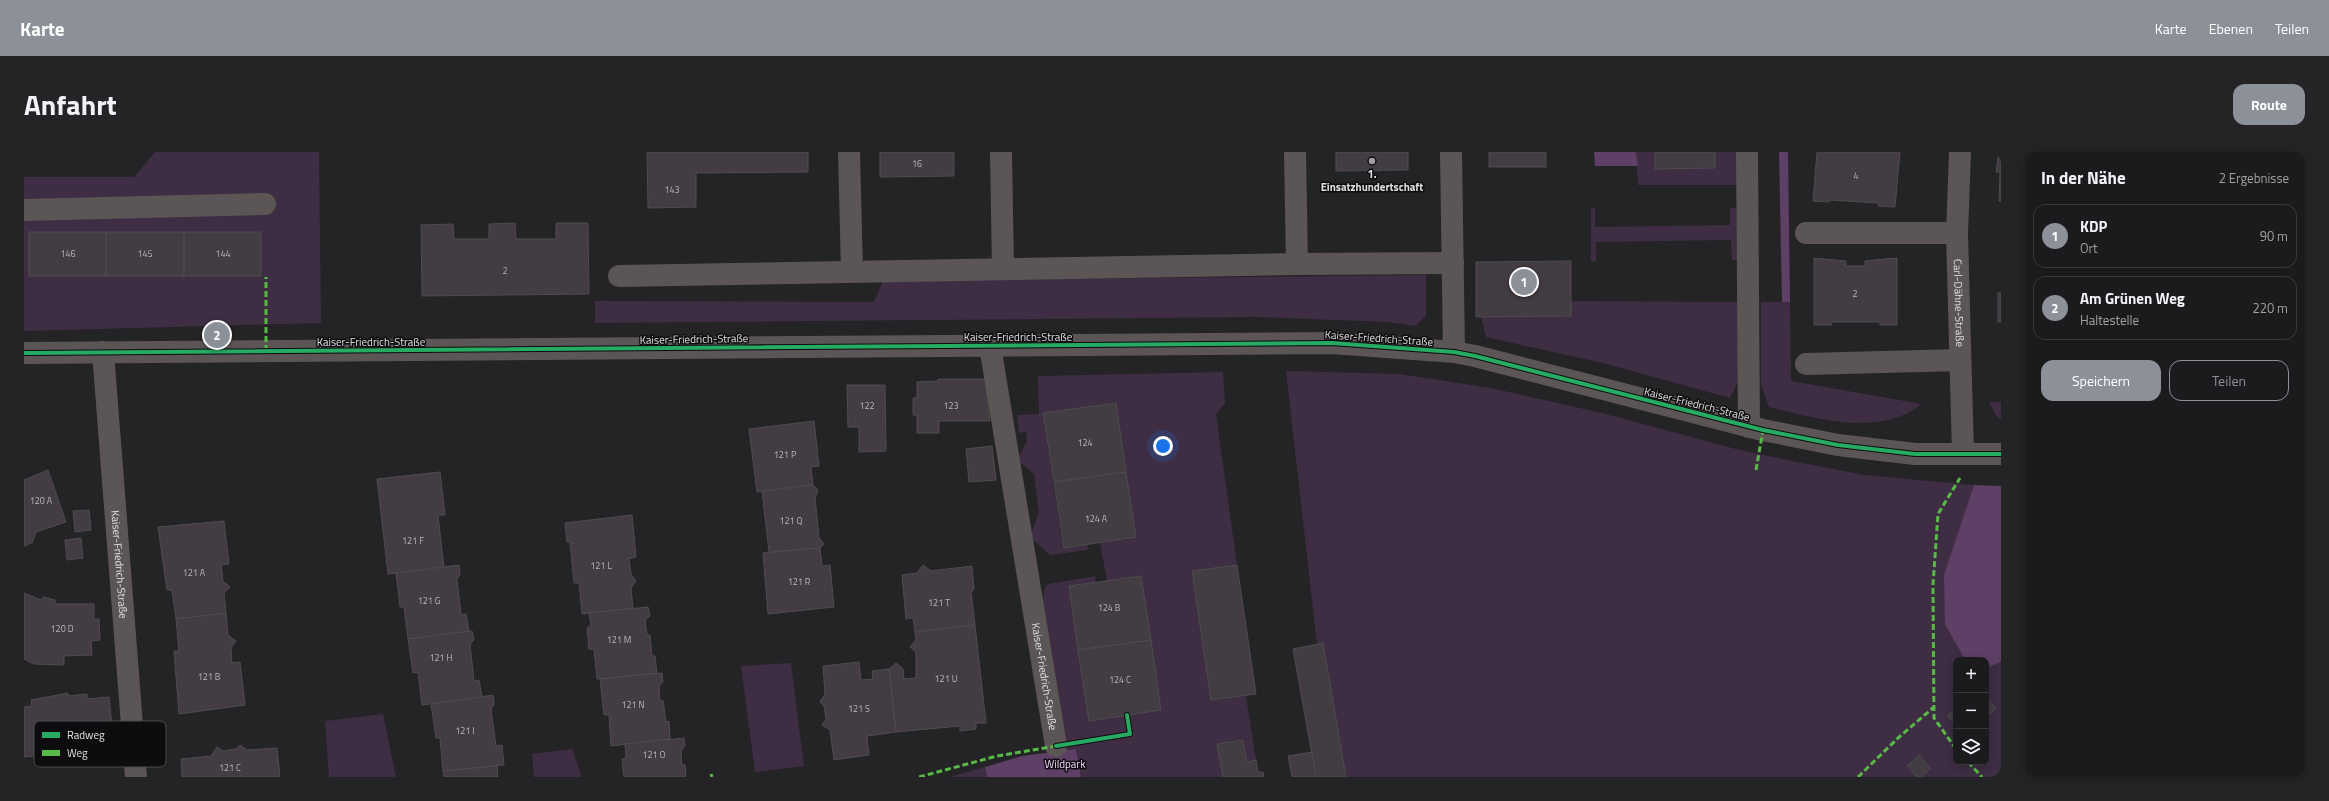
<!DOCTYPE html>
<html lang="de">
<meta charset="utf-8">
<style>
body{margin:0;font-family:"Titillium Web",sans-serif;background:#242325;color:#f1f3f6}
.controls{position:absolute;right:12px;bottom:12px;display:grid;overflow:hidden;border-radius:8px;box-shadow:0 2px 10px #0003}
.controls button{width:36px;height:36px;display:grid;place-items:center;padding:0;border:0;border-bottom:1px solid #39383b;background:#1b1a1c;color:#f1f3f6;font:20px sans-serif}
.you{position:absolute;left:1139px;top:294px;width:14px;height:14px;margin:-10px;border:3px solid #fff;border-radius:50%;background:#1a73e8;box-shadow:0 0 0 6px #1a73e833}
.badge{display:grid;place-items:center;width:26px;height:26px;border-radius:50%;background:#8c9099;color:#fff;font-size:13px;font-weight:700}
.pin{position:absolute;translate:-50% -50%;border:2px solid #fff;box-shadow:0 1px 4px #0006}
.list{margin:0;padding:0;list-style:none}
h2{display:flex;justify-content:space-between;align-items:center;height:52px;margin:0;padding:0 16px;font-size:17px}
h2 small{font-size:13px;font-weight:400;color:#a0a1a3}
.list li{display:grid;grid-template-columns:26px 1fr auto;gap:12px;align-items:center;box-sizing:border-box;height:64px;margin:0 8px 8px;padding:0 8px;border:1px solid #39383b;border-radius:12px}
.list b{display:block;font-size:15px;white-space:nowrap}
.list p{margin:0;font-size:13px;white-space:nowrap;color:#a0a1a3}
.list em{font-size:13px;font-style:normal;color:#a0a1a3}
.actions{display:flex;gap:8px;padding:12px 16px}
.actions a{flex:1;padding:9px 0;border:1px solid #8c9099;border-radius:12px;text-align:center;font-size:14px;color:#8c9099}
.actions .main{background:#8c9099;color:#fff}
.icon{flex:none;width:22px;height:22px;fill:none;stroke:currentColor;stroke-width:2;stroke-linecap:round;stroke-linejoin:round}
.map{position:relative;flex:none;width:1977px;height:625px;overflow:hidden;border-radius:12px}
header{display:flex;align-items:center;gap:24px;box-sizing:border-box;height:56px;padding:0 20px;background:#8c9099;color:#fff}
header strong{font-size:19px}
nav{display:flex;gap:22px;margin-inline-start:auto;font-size:14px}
.intro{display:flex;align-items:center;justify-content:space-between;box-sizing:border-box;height:96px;padding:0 24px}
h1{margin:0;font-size:28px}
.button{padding:10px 18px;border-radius:12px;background:#8c9099;color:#fff;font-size:14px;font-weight:700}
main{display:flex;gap:24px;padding:0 24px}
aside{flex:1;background:#1b1a1c;border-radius:12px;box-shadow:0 2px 10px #0003}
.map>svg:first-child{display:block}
.green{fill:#3e2d43;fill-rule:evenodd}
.forest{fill:#5e4067}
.building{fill:#443c43;stroke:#4e4c4e}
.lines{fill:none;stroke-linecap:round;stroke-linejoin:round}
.minor{stroke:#5c5555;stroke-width:22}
.quiet{stroke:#58b947;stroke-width:3;stroke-dasharray:6 3;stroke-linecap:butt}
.cycleway-casing{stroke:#0d0c0e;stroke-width:6}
.cycleway{stroke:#26ab63;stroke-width:4}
.poi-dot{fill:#9f9da0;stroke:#0d0c0e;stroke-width:1.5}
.labels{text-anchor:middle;stroke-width:3;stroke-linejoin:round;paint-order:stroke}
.number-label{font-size:9px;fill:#bab6ba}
.poi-label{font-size:11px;font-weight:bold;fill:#e1dfe2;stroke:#0d0c0e}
.street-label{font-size:11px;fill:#e1dfe2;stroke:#0d0c0e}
.park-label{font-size:11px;fill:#f3d3fd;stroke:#0d0c0e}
.key{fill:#0d0c0e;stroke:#4d4b4e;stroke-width:1}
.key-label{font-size:11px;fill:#e1dfe2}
</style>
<header>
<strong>Karte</strong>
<nav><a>Karte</a><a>Ebenen</a><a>Teilen</a></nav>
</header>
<div class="intro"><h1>Anfahrt</h1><a class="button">Route</a></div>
<main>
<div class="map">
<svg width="1977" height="625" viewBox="0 0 1977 625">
<rect width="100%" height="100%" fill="#242325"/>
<g class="green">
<path d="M131,0H295L297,171L0,179V25H110ZM5,80H237V124H5Z"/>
<polygon points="1612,0 1723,0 1724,33 1614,33"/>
<polygon points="1567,56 1571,56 1571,75 1706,73 1706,56 1712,56 1713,108 1708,108 1707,88 1572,90 1572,109 1567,109"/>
<polygon points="1402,123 1402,164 1391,174 1364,170 1233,165 571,171 571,149 850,150 859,129"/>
<polygon points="1547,149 1714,150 1714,230 1706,246 1579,211 1462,185 1457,165 1547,164"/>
<path d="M1737,150H1766L1767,229L1898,252C1855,286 1792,266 1745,255L1737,232Z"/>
<polygon points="1262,219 1376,222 1467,236 1578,261 1712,297 1768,309 1840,323 1950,333 1944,354 1939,504 1945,508 1932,508 1932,610 1962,610 1962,516 1977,510 1977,625 1322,625 1299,492 1293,493"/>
<polygon points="1199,220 1201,251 1192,262 1213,413 1168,420 1187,548 1222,544 1232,608 1223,610 1219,588 1193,592 1199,625 1057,625 1052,597 1042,598 1019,452 1020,437 1024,432 1071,424 1072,431 1045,435 1065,569 1137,558 1117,424 1083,429 1076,390 1112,385 1092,251 1019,262 1039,396 1063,392 1064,398 1026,403 1006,385 1015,360 1010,322 993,308 1003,289 1002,280 995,281 993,263 1015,262 1014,224"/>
<polygon points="1965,250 1977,250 1977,267 1973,265"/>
<polygon points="767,511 780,614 731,620 717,514"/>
<polygon points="359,562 372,625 305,625 301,569"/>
<polygon points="548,597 558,625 510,625 508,602"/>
<polygon points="961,615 963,625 925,625"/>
</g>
<g class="forest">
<polygon points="1570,0 1612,0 1614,14 1571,14"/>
<polygon points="1755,0 1764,0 1766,150 1758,150"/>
<polygon points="1950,333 1977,334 1977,510 1962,516 1962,508 1945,508 1939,504 1921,472 1920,423"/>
<polygon points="1052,597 1057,625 963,625 961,615 998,604"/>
</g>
<g class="building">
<polygon points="623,0 784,0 784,20 672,21 672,55 624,56"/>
<polygon points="856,0 930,0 930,24 856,25"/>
<polygon points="1312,0 1384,0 1384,18 1312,19"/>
<rect x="1465" y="0" width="57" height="15"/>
<polygon points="1631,0 1691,0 1691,16 1631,17"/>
<polygon points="1793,0 1876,0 1871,55 1854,54 1855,51 1806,48 1805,50 1789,49"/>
<polygon points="1975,0 1977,0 1977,49 1975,49 1976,20 1972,20"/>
<polygon points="491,71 492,87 532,87 532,71 564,71 565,142 398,144 397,73 429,72 430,87 465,87 465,72"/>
<rect x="5" y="80" width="77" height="44"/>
<rect x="82" y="80" width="78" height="44"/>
<rect x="160" y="80" width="77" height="44"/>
<polygon points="1790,106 1822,109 1822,114 1841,114 1841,109 1873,106 1873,173 1856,173 1856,170 1807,170 1807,173 1790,173"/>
<polygon points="1547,109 1547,164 1452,165 1452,110"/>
<rect x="1974" y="141" width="3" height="29"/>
<polygon points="914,227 961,227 966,269 915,269 915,281 893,281 893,263 889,263 889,246 893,246 893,230 914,229"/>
<polygon points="823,233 861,233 862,299 835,300 835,275 824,275"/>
<polygon points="1092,251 1102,320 1030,330 1019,261"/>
<polygon points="790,269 795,314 787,315 789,333 733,340 725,277"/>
<polygon points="968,294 972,328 945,330 942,297"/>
<polygon points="24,318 42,370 12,380 8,391 0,394 0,328"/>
<polygon points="416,320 421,363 414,363 420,416 364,422 353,327"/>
<polygon points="1102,320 1112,385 1040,396 1030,330"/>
<polygon points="789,333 794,338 791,346 795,386 800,392 796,396 745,400 738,339"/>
<polygon points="65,358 67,378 51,380 49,359"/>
<polygon points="608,363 612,405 605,407 607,422 612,429 607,436 609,456 558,462 555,431 550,431 546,390 543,390 541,371"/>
<polygon points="200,369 205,412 197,413 199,429 206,435 200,441 202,461 152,467 148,438 143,438 134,375"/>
<polygon points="57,386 59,406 43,408 41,388"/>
<polygon points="796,396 798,414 806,413 810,455 744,462 739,401"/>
<polygon points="435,413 436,422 433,427 437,463 442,462 445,479 384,487 380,455 376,455 372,421"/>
<polygon points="899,413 907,419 948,414 950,437 947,440 951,473 891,480 889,466 882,467 878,423 893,421"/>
<polygon points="1213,413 1232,542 1187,548 1168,419"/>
<polygon points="1117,424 1127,488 1054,498 1045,434"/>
<polygon points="0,441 17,448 19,445 31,448 31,452 70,452 70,467 75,467 76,488 67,489 68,503 40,504 40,513 10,512 0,507"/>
<polygon points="624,455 626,464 621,468 623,483 626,483 628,504 631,504 633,521 573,527 570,497 565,497 563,476 567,474 565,461"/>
<polygon points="202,461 204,483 212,489 207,496 208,511 216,510 221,553 155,562 150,499 155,499 152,467"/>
<polygon points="951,473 962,571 952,571 952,577 936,579 936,574 872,580 865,517 872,511 879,517 880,527 892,526 892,500 886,495 892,488 891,480"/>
<polygon points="448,479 450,488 446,492 450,529 455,528 458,545 398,553 394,520 389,521 384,487"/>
<polygon points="1127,488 1137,558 1065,569 1054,498"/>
<polygon points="1299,491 1322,625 1292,625 1269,497"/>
<polygon points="835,510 837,528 849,527 848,519 865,517 872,580 843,584 845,603 810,608 806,578 798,573 802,567 800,554 796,550 801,542 799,514"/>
<polygon points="638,521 639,530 635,534 636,549 639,548 642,570 645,569 646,587 587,594 585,563 580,563 576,527"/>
<polygon points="44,541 44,544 63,542 63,547 85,545 90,594 58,598 59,603 28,606 27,602 0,605 0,555 8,554 7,548"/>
<polygon points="469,543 470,552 467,557 472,594 478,593 480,613 419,619 416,586 412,586 407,552"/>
<polygon points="1962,545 1972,556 1962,566"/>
<polygon points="1932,556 1932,573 1923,564"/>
<polygon points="660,586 661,594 657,599 658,613 661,613 662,625 600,625 598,607 602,606 601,592"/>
<polygon points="1219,588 1223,610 1232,608 1234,620 1239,620 1240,625 1199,625 1193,592"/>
<polygon points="216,593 223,598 253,596 256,625 158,625 157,607 187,604 193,595 199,599 212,597"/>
<polygon points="1288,600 1292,625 1268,625 1264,604"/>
<polygon points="1895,603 1907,616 1897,625 1893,625 1883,614"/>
<polygon points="473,614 474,625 420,625 419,619"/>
</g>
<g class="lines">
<g class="minor">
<polyline points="825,0 828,120"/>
<polyline points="977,0 979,117"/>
<polyline points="1271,0 1273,112"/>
<polyline points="1427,0 1430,200"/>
<polyline points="1723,0 1725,275"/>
<path id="s1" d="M1936,0L1933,81L1939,302"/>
<polyline points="0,58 241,52"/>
<polyline points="1782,81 1933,81"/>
<polyline points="595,124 1273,112 1429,111"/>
<path id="s2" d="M966,194L1032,594"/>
<path id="s3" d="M79,200L112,625"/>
<polyline points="0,201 1308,191 1430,200 1451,204 1739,278 1814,293 1891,302 1977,302"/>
<polyline points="1782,212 1936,208"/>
</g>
<g class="quiet">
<polyline points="242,199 242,125"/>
<polyline points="1732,318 1739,278"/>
<polyline points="1932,597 1910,566 1909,433 1914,362 1936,326"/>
<polyline points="1944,610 1958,625"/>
<polyline points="687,622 688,625"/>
<polyline points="895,625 973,604 1032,594"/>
<polyline points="1834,625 1874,586 1910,555"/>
</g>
<defs>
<g id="cycleway">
<polyline points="0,201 1308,191 1430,200 1451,204 1739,278 1814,293 1891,302 1977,302"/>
<polyline points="1032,594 1106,582 1103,563"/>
</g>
</defs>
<use href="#cycleway" class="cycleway-casing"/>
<use href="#cycleway" class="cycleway"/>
</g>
<circle class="poi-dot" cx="1348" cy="9" r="4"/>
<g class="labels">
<g class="number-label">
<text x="893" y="15">16</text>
<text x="1832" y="27">4</text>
<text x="648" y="41">143</text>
<text x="44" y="105">146</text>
<text x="121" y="105">145</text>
<text x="199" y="105">144</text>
<text x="481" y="122">2</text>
<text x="1831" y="145">2</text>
<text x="843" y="257">122</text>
<text x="927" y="257">123</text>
<text x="1061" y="294">124</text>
<text x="761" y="306">121 P</text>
<text x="17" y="352">120 A</text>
<text x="1072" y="370">124 A</text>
<text x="767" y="372">121 Q</text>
<text x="389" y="392">121 F</text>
<text x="577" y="417">121 L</text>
<text x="170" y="424">121 A</text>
<text x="775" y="433">121 R</text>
<text x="405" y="452">121 G</text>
<text x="915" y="454">121 T</text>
<text x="1085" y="459">124 B</text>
<text x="38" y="480">120 D</text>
<text x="595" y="491">121 M</text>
<text x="417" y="509">121 H</text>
<text x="185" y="528">121 B</text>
<text x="922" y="530">121 U</text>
<text x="1096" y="531">124 C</text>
<text x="609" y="556">121 N</text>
<text x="835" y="560">121 S</text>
<text x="441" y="582">121 I</text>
<text x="630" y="606">121 O</text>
<text x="206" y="619">121 C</text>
</g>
<g class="poi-label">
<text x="1348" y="26">1.<tspan x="1348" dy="13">Einsatzhundertschaft</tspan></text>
</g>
<g class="street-label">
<text dy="4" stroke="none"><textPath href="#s1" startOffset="151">Carl-Dähne-Straße</textPath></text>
<text x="994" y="189">Kaiser-Friedrich-Straße</text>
<text transform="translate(1355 186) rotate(4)" y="4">Kaiser-Friedrich-Straße</text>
<text transform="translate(670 187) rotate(-1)" y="4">Kaiser-Friedrich-Straße</text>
<text x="347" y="194">Kaiser-Friedrich-Straße</text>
<text transform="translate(1673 252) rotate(14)" y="4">Kaiser-Friedrich-Straße</text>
<text dy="4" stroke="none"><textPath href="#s3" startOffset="213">Kaiser-Friedrich-Straße</textPath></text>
<text dy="4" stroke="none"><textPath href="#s2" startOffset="335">Kaiser-Friedrich-Straße</textPath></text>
</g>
<g class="park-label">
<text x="1041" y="616">Wildpark</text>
</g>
</g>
<rect x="10" y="569" width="132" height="46" rx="6" class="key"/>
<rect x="18" y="580" width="18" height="6" fill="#26ab63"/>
<rect x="18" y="598" width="18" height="6" fill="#58b947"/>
<g class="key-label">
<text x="43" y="587">Radweg</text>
<text x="43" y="605">Weg</text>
</g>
</svg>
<div class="controls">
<button>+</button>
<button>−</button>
<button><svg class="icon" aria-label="layers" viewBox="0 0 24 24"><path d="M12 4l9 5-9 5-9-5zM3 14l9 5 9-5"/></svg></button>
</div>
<div class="you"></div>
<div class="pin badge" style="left:1500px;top:130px">1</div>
<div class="pin badge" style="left:193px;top:183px">2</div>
</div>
<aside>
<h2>In der Nähe<small>2 Ergebnisse</small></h2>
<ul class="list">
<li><span class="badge">1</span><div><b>KDP</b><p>Ort</p></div><em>90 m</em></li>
<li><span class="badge">2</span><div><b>Am Grünen Weg</b><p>Haltestelle</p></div><em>220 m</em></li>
</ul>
<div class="actions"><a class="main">Speichern</a><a>Teilen</a></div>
</aside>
</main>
